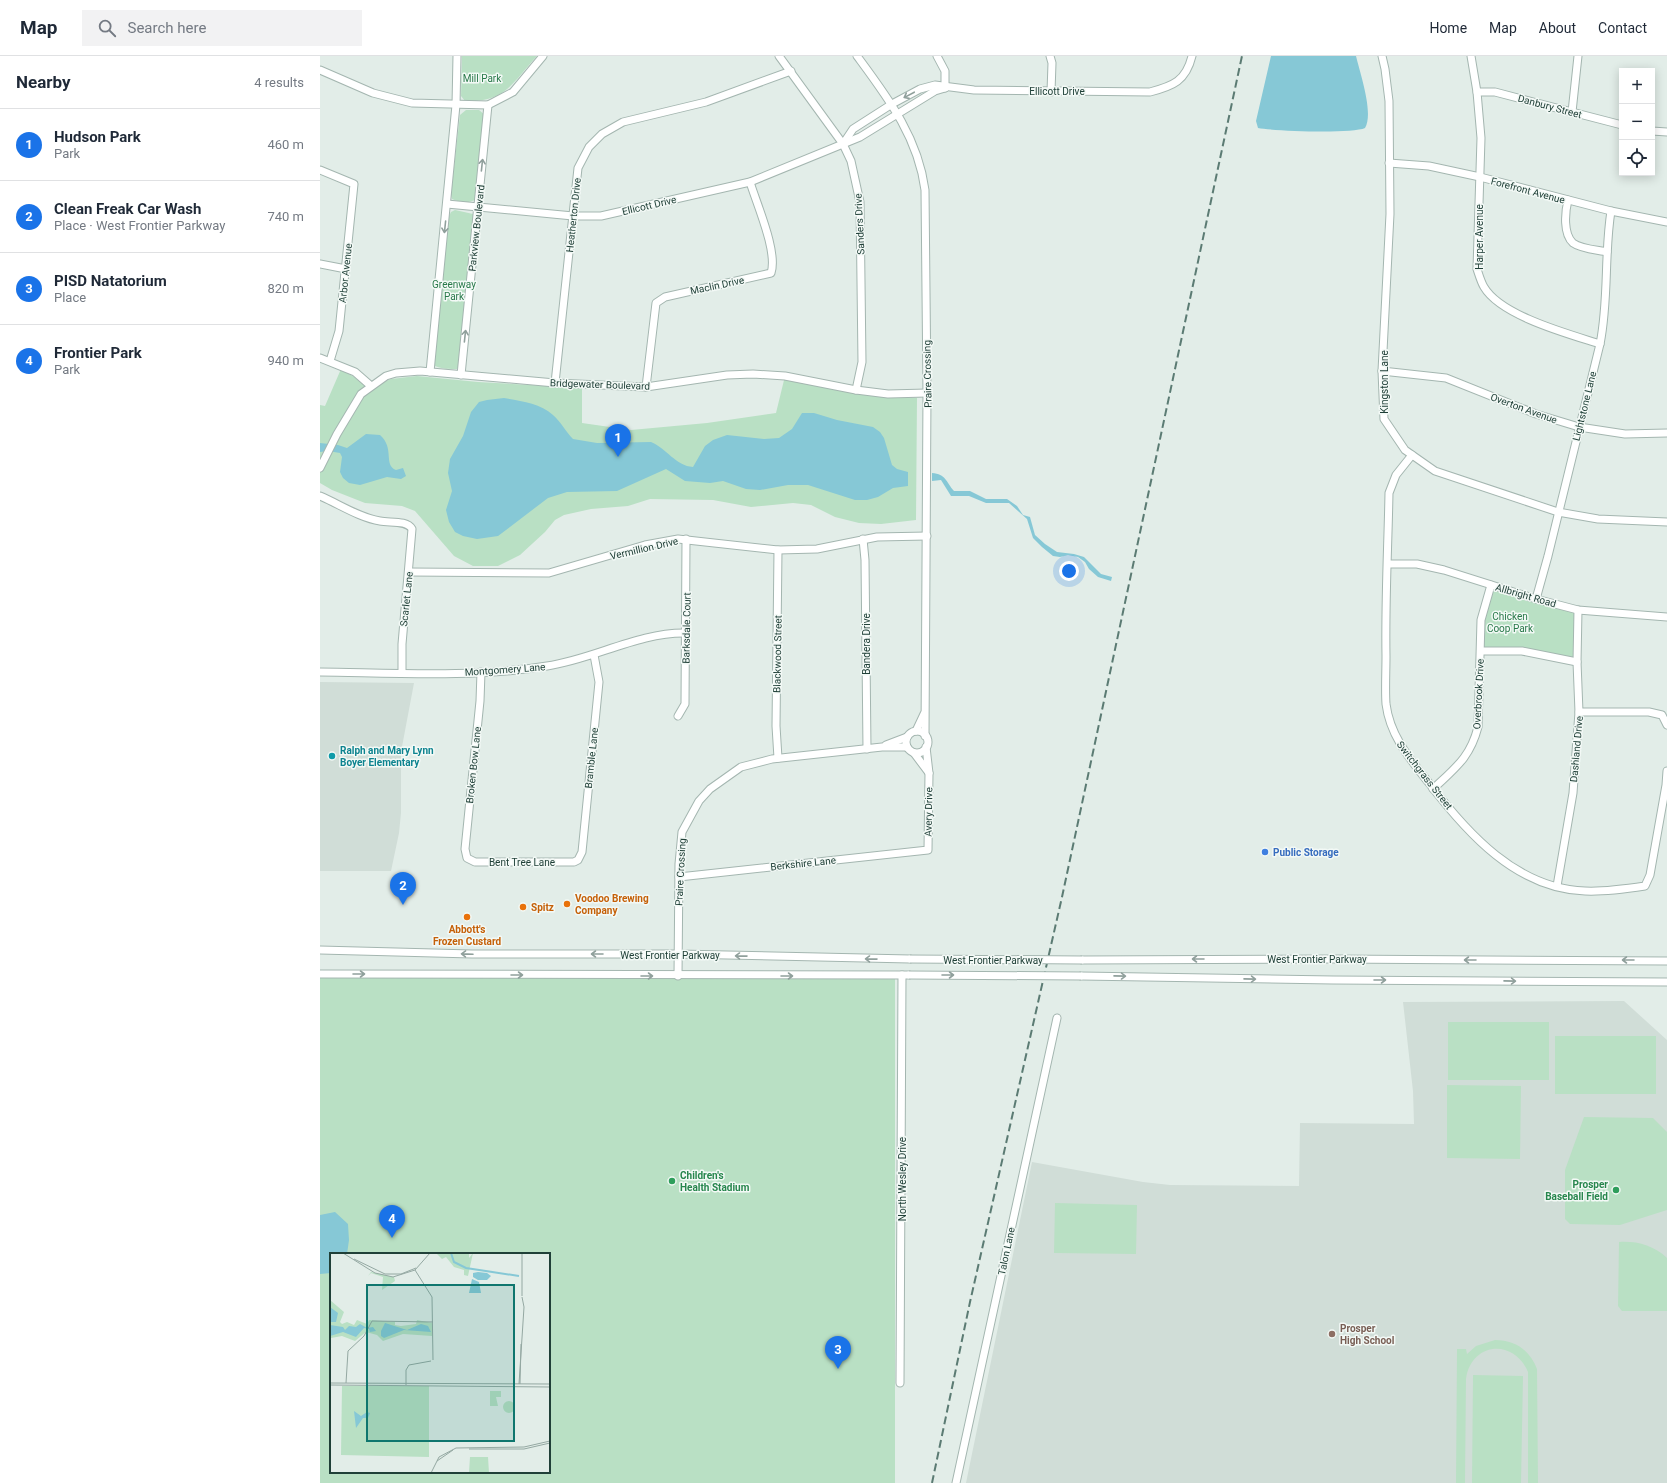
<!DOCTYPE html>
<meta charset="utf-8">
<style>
body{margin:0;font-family:Roboto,sans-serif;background:#f2f2f3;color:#1f2937}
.controls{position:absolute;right:12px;top:12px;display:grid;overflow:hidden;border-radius:0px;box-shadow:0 2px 10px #0003}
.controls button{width:36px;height:36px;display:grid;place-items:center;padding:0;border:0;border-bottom:1px solid #e0e1e3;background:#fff;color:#1f2937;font:20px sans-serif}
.you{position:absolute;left:749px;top:515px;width:14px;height:14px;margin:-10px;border:3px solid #fff;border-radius:50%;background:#1a73e8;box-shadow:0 0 0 6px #1a73e833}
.badge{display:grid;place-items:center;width:26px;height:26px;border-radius:50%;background:#1a73e8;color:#fff;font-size:13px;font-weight:700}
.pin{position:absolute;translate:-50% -33px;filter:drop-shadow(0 1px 2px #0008)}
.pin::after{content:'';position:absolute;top:21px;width:14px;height:12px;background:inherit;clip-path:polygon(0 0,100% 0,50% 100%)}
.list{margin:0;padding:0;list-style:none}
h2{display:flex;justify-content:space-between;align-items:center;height:52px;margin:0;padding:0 16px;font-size:17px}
h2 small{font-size:13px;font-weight:400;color:#747a83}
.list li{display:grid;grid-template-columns:26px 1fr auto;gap:12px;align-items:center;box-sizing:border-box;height:72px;padding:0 16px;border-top:1px solid #e0e1e3}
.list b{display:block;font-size:15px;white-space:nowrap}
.list p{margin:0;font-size:13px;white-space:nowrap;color:#747a83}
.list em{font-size:13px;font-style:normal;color:#747a83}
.icon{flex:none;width:22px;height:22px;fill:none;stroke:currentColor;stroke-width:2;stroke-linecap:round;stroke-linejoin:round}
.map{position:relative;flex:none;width:1347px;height:1427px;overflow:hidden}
header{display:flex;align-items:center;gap:24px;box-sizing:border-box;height:56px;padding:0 20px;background:#fff;border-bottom:1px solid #e0e1e3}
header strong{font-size:19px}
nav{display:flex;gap:22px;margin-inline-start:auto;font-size:14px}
.search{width:280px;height:36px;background:#f2f2f3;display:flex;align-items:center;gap:10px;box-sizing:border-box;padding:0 14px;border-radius:0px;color:#747a83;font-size:15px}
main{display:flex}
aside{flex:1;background:#fff}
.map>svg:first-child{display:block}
.built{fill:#d0ddd7}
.green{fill:#b9e0c4;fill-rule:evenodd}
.water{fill:#86c8d6}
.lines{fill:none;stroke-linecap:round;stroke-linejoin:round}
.minor-casing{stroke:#a4b6b0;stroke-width:9}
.minor{stroke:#fff;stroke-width:7}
.rail{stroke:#5b7b73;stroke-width:2;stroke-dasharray:8 4;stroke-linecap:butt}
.minor-bridge-casing{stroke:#a4b6b0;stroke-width:9;stroke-linecap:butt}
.minor-bridge{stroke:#fff;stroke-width:7}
.oneway{stroke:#90a09c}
.culture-dot{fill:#0f9aa8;stroke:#f3f9f6;stroke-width:1.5}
.shop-dot{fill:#3f7fe0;stroke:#f3f9f6;stroke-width:1.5}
.food-dot{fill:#e8710a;stroke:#f3f9f6;stroke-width:1.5}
.leisure-dot{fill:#2e9e5b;stroke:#f3f9f6;stroke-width:1.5}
.education-dot{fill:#8d6e63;stroke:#f3f9f6;stroke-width:1.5}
.labels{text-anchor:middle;stroke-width:3;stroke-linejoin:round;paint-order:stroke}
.park-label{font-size:10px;fill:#287949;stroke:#f3f9f6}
.street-label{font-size:10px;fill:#204038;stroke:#f3f9f6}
.culture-label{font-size:10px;font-weight:bold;fill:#0d838f;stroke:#f3f9f6;text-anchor:start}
.shop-label{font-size:10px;font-weight:bold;fill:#366cbe;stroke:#f3f9f6;text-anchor:start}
.food-label{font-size:10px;font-weight:bold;fill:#c56008;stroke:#f3f9f6;text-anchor:start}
.leisure-label{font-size:10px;font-weight:bold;fill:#27864d;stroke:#f3f9f6;text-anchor:start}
.education-label{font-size:10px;font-weight:bold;fill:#785e54;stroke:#f3f9f6;text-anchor:start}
.inset-river{fill:none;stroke:#86c8d6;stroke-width:2}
.inset-road{fill:none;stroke:#94a8a2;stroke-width:1}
.view{fill:#0f766e;fill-opacity:0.15;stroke:#0f766e;stroke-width:2}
.inset-edge{fill:none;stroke:#204038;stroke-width:2}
</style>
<header>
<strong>Map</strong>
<div class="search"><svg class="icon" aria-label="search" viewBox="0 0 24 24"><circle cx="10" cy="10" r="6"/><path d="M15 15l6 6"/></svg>Search here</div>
<nav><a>Home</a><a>Map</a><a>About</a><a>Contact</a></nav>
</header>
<main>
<aside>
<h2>Nearby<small>4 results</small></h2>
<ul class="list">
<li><span class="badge">1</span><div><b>Hudson Park</b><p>Park</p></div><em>460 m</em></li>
<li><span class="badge">2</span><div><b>Clean Freak Car Wash</b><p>Place · West Frontier Parkway</p></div><em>740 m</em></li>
<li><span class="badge">3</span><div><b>PISD Natatorium</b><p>Place</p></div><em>820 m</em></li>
<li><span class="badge">4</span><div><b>Frontier Park</b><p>Park</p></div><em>940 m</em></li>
</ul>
</aside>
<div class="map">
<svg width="1347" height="1427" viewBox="0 0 1347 1427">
<rect width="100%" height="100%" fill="#e2ede8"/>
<g class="built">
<polygon points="0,626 94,627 81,696 81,757 79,777 71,815 0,815"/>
<polygon points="1304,945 1347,984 1347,1427 646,1427 712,1106 823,1126 850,1129 979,1130 980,1067 1094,1068 1093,1035 1083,946"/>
</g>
<g class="green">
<path d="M142,0H217C192,27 186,46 145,45L141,40Z"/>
<path d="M146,54H159L166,60L156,143C150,148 139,146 132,143L131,138L140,59Z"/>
<path d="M135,154L153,158L154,162L140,309L137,313C130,313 122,313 115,310L114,306L129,160L131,156Z"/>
<polygon points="21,313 39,324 48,332 71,323 97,320 158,326 262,332 262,367 311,374 387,367 456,357 465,320 554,340 597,342 596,464 561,468 539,467 515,461 491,449 473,447 431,451 393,444 330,443 308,450 271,453 244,459 235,464 225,476 200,499 178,510 153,510 134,500 95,455 82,450 45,447 12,434 0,427 0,349 5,350"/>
<polygon points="1171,529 1258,554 1257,606 1218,597 1161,595 1161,564"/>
<path d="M0,920L575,921V1427H0ZM11,1198H229V1416H11Z"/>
<rect x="1128" y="966" width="101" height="58"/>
<rect x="1235" y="980" width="101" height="58"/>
<polygon points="1127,1029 1201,1030 1200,1103 1127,1102"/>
<polygon points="1264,1061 1333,1062 1347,1076 1347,1154 1300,1169 1250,1168 1245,1163 1245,1114"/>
<polygon points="735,1147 817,1149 816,1198 734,1197"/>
<path d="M1299,1186C1317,1185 1333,1189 1347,1202V1255H1302L1298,1250Z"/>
<path d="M1175,1284C1195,1284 1210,1294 1217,1313L1218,1427H1208V1316C1194,1282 1151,1286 1146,1323L1145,1427H1136L1137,1293H1146L1147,1298L1156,1290Z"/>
<polygon points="1153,1319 1203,1320 1201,1427 1152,1427"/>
</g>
<g class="water">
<path d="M951,0H1036C1040,17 1054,57 1045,72C1032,78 954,75 938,72L936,65Z"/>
<path d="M184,342C201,345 220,347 233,359C241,366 246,376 253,383L277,387L331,386C346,392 356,410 373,411L385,390L393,384L407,379L444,383L459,382L472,373L482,357H494L517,364L553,371L560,376L564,382L572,409L577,413L588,416V430L573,432L558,441L547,444H535L488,429H468L440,434L426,433L403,425L390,427L365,425L346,413L297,435L247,436L228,442L178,480L157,483L143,480L135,476L129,466L126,454L132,435L128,417L130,403L143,380L151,356L159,346L167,344Z"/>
<path d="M46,378L60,379C75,392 63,409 76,414L83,412L86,420L81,423L67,421L40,429L29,427L23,422L20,416L22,401L20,397L8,395L0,396V387L18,389L27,392Z"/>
<path d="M612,417C626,418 626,426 634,435H650L666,443H687L697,450L703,459L710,461L715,479L725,488L737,496L754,498L764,501L781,518L792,521L791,525L778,521L769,513L765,506L758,501L748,499L740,501L733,500L722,491L713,482L707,463L689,447H666L649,440H631L621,424L612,425Z"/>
<polygon points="15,1156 28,1168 29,1184 27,1198 11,1198 11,1217 0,1218 0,1159"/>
</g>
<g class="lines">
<defs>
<g id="minor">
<polyline points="459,0 523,88 531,105 540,146 542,306 536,334"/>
<path d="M537,0C568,42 598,81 605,134L607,337L605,680"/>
<polyline points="617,0 625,15 625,32"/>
<polyline points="730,0 732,7 731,36"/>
<polyline points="1062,0 1065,13 1069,45 1070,158 1062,315 1064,363 1085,394 1115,415 1238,456 1278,463 1347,466"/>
<path d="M1151,0L1157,36L1161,82L1157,213C1159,219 1161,226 1164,231C1181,260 1249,278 1280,288"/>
<polyline points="0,14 53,37 92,47 168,49 193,36 223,0"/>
<polyline points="1157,36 1175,36 1302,69"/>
<polyline points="1252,56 1258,0"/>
<polyline points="1332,75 1347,76"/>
<path d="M523,88L533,73L572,48L600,33L615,29L654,34L830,36C853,30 866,25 872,0"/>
<polyline points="1069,107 1109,110 1160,121 1291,155 1347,166"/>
<polyline points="0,114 34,128 19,275 10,305"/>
<path d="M1248,144C1245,156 1243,178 1253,187C1261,193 1278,194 1287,196"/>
<polyline points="127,148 253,160 281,160 430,126 540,81 615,35 625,32"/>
<polyline points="0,208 26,213"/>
<polyline points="0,302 35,316 51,330"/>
<polyline points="1062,315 1126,322 1216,358 1259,371 1305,378 1347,377"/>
<polyline points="110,316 136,49 137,0"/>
<polyline points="141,319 168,49"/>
<polyline points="235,327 258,112 269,91 282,78 303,66 386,46 471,15"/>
<path d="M326,331L336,247L345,241L451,217C458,196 437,149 430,126"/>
<path d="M1092,399L1076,419L1069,437C1068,491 1065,546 1066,600C1066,616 1065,633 1066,648C1070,680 1090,703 1109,727C1147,777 1197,833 1265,835C1285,836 1305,833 1325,830L1330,819L1346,729L1347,715"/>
<polyline points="0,412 17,378 41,338 66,320 76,317 100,315 235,327 326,331 407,319 433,318 465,320 536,334 568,338 607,337"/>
<path d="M0,440C19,448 40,462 60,465C70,467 87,464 92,473L82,588V616"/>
<polyline points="543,483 545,504 547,693"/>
<polyline points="458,494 456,670 458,702"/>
<polyline points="1068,508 1097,508 1124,514 1216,543 1258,554 1347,561"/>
<polyline points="89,516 229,517 325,489 358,483 458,494 497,493 557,481 607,480"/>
<path d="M1216,543L1228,500L1280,288C1289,244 1284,199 1291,155"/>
<polyline points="1161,595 1202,595 1257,606"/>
<path d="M0,616C74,617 155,622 227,610C274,603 319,576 366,577"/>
<polyline points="161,616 160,645 145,793 147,802 155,806 254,806 258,804 262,796 279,626 274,599"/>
<polyline points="1259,656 1329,656 1342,659 1347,669"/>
<polyline points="358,660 365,648 366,483"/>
<polyline points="596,675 604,658"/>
<circle cx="597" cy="686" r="11"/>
<polyline points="566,689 587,681"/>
<polyline points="594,697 609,717"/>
<path d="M1113,733C1135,712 1150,702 1158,671L1161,564L1171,529"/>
<polyline points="359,821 608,794 609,717 606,691"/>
<polyline points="1237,830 1253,737 1259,656 1257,606 1258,554"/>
<polyline points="0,894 152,898 358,898 590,903"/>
<polyline points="762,904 1013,903 1347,905"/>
<polyline points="0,918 589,919"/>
<polyline points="358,920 359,808 362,776 379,745 390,733 421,711 452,703 562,691 587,691"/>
<polyline points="761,920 1013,924 1347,926"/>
<polyline points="580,1327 582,919"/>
<polyline points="636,1427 737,962"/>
</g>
</defs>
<use href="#minor" class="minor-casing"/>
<use href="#minor" class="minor"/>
<polyline class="rail" points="612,1427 650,1246 742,841 922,0"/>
<defs>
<g id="minor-bridge">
<polyline points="590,903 762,904"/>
<polyline points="589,919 761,920"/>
</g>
</defs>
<use href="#minor-bridge" class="minor-bridge-casing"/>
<use href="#minor-bridge" class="minor-bridge"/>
</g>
<defs><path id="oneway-shaft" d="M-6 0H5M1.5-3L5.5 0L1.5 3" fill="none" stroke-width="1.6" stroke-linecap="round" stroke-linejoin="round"/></defs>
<g class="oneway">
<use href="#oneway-shaft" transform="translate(589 39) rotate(152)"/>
<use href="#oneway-shaft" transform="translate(162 109) rotate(-84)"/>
<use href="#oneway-shaft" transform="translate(125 171) rotate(96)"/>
<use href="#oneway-shaft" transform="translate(145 280) rotate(-84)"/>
<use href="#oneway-shaft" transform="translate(147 898) rotate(-178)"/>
<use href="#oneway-shaft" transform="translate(277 898) rotate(180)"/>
<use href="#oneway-shaft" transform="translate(421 900) rotate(-179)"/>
<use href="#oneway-shaft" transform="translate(551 903) rotate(-179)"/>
<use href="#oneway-shaft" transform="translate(878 903) rotate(180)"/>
<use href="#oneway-shaft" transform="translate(1150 904) rotate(-180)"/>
<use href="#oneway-shaft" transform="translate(1308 904) rotate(-180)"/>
<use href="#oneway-shaft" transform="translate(39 918)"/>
<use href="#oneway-shaft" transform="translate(197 919)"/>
<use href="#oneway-shaft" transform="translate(628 919)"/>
<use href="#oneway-shaft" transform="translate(327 920)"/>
<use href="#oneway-shaft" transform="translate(467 920)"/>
<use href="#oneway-shaft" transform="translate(800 920) rotate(1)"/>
<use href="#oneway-shaft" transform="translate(930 923) rotate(1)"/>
<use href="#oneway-shaft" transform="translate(1060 924)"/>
<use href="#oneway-shaft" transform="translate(1190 925) rotate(1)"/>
</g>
<circle class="culture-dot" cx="12" cy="700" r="4"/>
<circle class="shop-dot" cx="945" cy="796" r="4"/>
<g class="food-dot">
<circle cx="247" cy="848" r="4"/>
<circle cx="203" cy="851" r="4"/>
<circle cx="147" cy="861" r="4"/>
</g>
<g class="leisure-dot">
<circle cx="352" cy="1125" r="4"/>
<circle cx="1296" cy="1134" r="4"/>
</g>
<circle class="education-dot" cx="1012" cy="1278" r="4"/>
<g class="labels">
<g class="park-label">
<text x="162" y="26">Mill Park</text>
<text x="134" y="232">Greenway<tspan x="134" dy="12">Park</tspan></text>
<text x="1190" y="564">Chicken<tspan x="1190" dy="12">Coop Park</tspan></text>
</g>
<g class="street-label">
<text x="737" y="39">Ellicott Drive</text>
<text transform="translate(1230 50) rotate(15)" y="4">Danbury Street</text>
<text transform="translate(1208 134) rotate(15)" y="4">Forefront Avenue</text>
<text transform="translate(329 149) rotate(-13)" y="4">Ellicott Drive</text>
<text transform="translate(253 159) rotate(-84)" y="4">Heatherton Drive</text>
<text transform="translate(539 168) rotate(-93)" y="4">Sanders Drive</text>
<text transform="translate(156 172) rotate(-84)" y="4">Parkview Boulevard</text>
<text transform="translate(1159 181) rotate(-90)" y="4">Harper Avenue</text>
<text transform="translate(25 217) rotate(-84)" y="4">Arbor Avenue</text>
<text transform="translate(397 229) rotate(-12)" y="4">Maclin Drive</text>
<text transform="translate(607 318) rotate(-91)" y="4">Praire Crossing</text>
<text transform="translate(1064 326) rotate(-90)" y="4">Kingston Lane</text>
<text transform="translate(280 328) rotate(2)" y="4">Bridgewater Boulevard</text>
<text transform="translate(1264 350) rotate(-76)" y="4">Lightstone Lane</text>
<text transform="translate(1204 352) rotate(20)" y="4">Overton Avenue</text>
<text transform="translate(324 492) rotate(-13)" y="4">Vermillion Drive</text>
<text transform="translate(1206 539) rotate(16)" y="4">Allbright Road</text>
<text transform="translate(86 543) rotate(-84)" y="4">Scarlet Lane</text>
<text transform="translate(366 572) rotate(-89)" y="4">Barksdale Court</text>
<text transform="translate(546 588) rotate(-90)" y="4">Bandera Drive</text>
<text transform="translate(457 598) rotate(-89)" y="4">Blackwood Street</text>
<text transform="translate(185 613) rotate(-4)" y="4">Montgomery Lane</text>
<text transform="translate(1158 638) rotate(-87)" y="4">Overbrook Drive</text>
<text transform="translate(1256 693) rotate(-85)" y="4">Dashland Drive</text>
<text transform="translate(271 702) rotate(-84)" y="4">Bramble Lane</text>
<text transform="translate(153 709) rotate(-84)" y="4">Broken Bow Lane</text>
<text transform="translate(1105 719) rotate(52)" y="4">Switchgrass Street</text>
<text transform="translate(608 756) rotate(-89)" y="4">Avery Drive</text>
<text x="202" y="810">Bent Tree Lane</text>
<text transform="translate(483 807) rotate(-6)" y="4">Berkshire Lane</text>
<text transform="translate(360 816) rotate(-87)" y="4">Praire Crossing</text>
<text x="350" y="903">West Frontier Parkway</text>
<text x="997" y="907">West Frontier Parkway</text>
<text x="673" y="908">West Frontier Parkway</text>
<text transform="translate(582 1123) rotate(-90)" y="4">North Wesley Drive</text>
<text transform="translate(686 1195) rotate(-78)" y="4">Talon Lane</text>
</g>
<g class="culture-label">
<text x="20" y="698">Ralph and Mary Lynn<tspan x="20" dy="12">Boyer Elementary</tspan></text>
</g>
<g class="shop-label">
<text x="953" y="800">Public Storage</text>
</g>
<g class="food-label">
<text x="255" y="846">Voodoo Brewing<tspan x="255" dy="12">Company</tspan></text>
<text x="211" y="855">Spitz</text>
<text x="147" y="877" text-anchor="middle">Abbott's<tspan x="147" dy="12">Frozen Custard</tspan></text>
</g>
<g class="leisure-label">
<text x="360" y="1123">Children's<tspan x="360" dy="12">Health Stadium</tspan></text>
<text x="1288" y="1132" text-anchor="end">Prosper<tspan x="1288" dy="12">Baseball Field</tspan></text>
</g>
<g class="education-label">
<text x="1020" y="1276">Prosper<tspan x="1020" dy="12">High School</tspan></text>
</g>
</g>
<g transform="translate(10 1197)">
<rect width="220" height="220" fill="#e2ede8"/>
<path d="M106,0H139V5L143,0L138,23L134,22V17L124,14L116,4L112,6ZM41,19L64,24L65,28L52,37L53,24L41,20L38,23ZM0,47L14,59L10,69L12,71L17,69L24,72L27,67L37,71L39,67L65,69V72L71,73L86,71L87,67L102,70V83L73,81L53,88L47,82L36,79L25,88L12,83L1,85ZM12,133H99V204L11,202ZM160,138H171V144H166L168,153H160ZM173 154a6 6 0 1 1 12 0a6 6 0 1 1-12 0ZM140,204H158L159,220H139Z" fill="#b9e0c4"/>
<path d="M148,19L157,20L161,23L157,27H148L143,24V20ZM142,26L149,29L151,40H139ZM0,54L8,60L6,69H0ZM55,70L77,77L91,71L98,73L101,79L74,77L54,85L51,83V78ZM30,71L37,75L43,74L46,78L40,79L39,76L34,75L26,84L13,79L0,83V72L13,74L15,77L19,73L26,74ZM24,158L31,163L37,159L40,160L38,165H33L26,175Z" fill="#86c8d6"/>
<path class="inset-river" d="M121,0L124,9L136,15L189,23"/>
<path class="inset-road" d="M13,0L45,20L63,24L85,17L100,0M24,6L55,21H71L86,15M85,17L102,44L103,107M192,43V0M0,130L220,131M16,130L18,98L34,83L42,68L103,69M189,131L194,54L192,44M190,131L191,91M0,132L220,134M76,132V117L79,112L101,108M139,196H194L220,190M107,208L123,197M101,220L109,204L126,195L194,194L220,188"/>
<path class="view" d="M37,32H184V188H37Z"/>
<rect width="220" height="220" class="inset-edge"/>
</g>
</svg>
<div class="controls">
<button>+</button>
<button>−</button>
<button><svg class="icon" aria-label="locate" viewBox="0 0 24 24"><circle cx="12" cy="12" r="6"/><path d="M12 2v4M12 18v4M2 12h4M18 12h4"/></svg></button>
</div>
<div class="you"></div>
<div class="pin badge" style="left:298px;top:401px">1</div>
<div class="pin badge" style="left:83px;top:849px">2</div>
<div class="pin badge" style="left:518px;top:1313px">3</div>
<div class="pin badge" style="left:72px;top:1182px">4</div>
</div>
</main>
